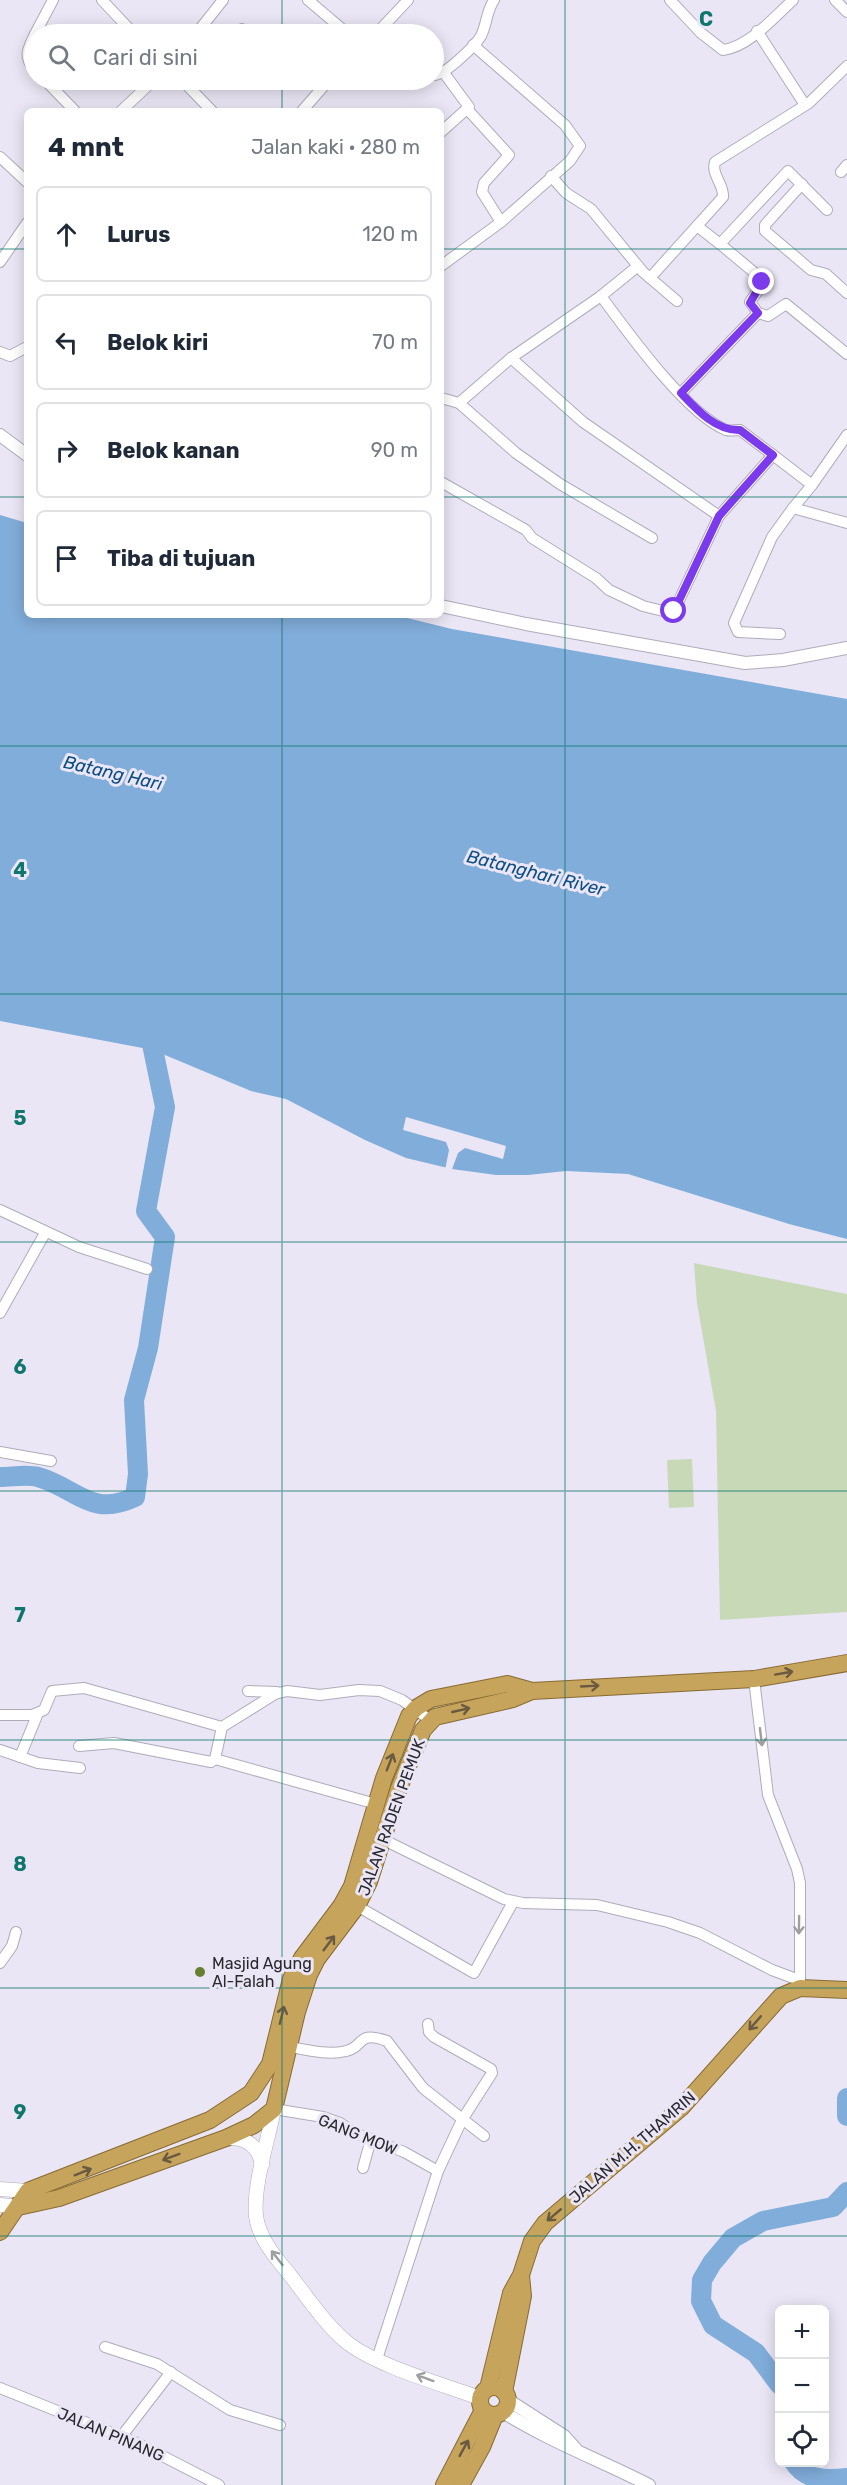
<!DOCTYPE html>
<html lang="id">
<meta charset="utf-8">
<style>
body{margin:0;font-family:Rubik,sans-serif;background:#f2f2f3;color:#1f2937}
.controls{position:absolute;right:18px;bottom:18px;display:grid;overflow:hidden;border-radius:9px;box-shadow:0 3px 15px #0003}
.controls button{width:54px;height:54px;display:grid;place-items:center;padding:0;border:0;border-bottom:2px solid #e0e1e3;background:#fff;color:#1f2937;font:30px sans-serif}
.stop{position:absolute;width:18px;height:18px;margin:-14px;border:4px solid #7c3aed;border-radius:50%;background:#fff}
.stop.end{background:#7c3aed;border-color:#fff;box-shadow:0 2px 6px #0008}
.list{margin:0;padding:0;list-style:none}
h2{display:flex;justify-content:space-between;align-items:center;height:78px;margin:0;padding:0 24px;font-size:26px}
h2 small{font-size:20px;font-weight:400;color:#747a83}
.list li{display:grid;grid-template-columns:39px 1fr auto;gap:18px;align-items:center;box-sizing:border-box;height:96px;margin:0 12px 12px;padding:0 12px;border:2px solid #e0e1e3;border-radius:9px}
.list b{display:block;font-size:22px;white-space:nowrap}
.list em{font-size:20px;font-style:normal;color:#747a83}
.icon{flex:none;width:33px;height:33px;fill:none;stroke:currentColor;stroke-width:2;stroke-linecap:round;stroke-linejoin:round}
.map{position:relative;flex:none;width:847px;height:2485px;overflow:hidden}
.search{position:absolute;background:#fff;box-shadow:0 3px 15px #0003;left:24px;top:24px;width:420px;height:66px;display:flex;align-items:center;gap:15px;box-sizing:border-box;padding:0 21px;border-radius:33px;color:#747a83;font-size:22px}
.panel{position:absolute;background:#fff;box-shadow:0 3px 15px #0003;left:24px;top:108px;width:420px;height:510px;border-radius:9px}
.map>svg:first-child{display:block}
.green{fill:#c8d9b7}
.water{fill:#81adda}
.pier{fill:#eae6f5}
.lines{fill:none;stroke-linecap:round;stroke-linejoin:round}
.river{stroke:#81adda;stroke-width:20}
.minor-casing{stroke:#afacba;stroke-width:12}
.tertiary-casing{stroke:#afacba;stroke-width:14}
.secondary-casing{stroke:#afacba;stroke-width:15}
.trunk-casing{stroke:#876b32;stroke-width:18}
.minor{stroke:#fff;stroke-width:10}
.tertiary{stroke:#fff;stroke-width:12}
.secondary{stroke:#fff;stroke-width:14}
.trunk{stroke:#c7a45c;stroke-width:16}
.oneway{stroke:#695a41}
.oneway2{stroke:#9f9fa1}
.route{stroke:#7c3aed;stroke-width:8}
.grid{fill:none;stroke:#0f766e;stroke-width:1.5;stroke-opacity:0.55}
.poi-dot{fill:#667f32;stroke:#eae6f5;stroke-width:2}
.labels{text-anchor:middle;stroke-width:6;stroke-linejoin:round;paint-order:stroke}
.street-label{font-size:16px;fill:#2a292f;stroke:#eae6f5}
.poi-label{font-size:16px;fill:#2a292f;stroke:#eae6f5;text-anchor:start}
.water-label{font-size:18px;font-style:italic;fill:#0a4e85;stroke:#eae6f5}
.grid-label{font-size:20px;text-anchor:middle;font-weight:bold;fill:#0f766e;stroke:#eae6f5;stroke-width:6;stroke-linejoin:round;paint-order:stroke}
</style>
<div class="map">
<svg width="847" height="2485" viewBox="0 0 847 2485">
<rect width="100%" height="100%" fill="#eae6f5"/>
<g class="green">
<polygon points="694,1263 847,1294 847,1612 720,1620 716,1411 697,1303"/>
<polygon points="692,1459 694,1507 669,1508 667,1460"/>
</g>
<polygon class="water" points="0,515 27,523 27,615 395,615 452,629 847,699 847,1239 789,1224 628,1174 566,1171 528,1175 496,1175 452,1169 406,1158 365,1140 286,1099 251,1091 153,1050 0,1021"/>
<polygon class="pier" points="406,1117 506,1146 503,1159 465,1148 458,1153 451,1172 445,1170 449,1150 446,1142 403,1130"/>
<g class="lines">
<g class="river">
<path d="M0,1477C12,1477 27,1474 38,1477C77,1488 90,1518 135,1497L138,1474L134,1400L148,1348L165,1237L146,1211L165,1107L148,1025"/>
<polyline points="847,2098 847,2116"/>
<polyline points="780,2385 756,2353 713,2325 701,2301 702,2280 712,2263 733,2238 763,2221 833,2207 847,2192"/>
<path d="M794,2462C806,2481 827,2480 847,2478"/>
</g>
<defs>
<g id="minor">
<polyline points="102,0 134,34"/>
<polyline points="308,0 348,34"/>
<path d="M670,0L701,33L723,50C749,47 774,17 793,0"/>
<polyline points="835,0 847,12"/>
<polyline points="203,27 215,34"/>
<polyline points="757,31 805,105"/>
<polyline points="35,34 53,0"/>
<polyline points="196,34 223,0"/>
<polyline points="236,34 242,29"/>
<polyline points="376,34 408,0"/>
<path d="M34,36C28,49 23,57 34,68"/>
<path d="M434,75C444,76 475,46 481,36C487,24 486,12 494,0"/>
<polyline points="45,80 75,111"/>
<polyline points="182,80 212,111"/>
<polyline points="468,110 509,155 484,183 482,192 501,222"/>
<polyline points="121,111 154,80"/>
<polyline points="302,111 329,80"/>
<polyline points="441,132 469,107 444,73"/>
<polyline points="0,157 27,182"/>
<polyline points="841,172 847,165"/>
<polyline points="551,176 566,193 591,209 643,272 677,301"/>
<polyline points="802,184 765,225 765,231 811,270 826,274 847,293"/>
<polyline points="697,226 720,244 788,171 827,210"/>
<polyline points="720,244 762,279 761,286 750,302 758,313 768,316 786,304 847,354"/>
<polyline points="0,262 27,223"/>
<polyline points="441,266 501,222 570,161 580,146 565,125 473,45"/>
<path d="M650,278L723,197C724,184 711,175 715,162L809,103L847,66"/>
<path d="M601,296C627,331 686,414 726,430C731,431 735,430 740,430L773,455L719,516"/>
<polyline points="0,352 10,356 27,347"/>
<polyline points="681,393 758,313"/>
<polyline points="441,398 459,403 511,358 601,296 638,266"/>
<polyline points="459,403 516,453 560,484 652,538"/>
<polyline points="773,455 812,485 793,508 847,523"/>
<polyline points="441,482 526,530 532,538 596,578 609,590 643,606 671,613 674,611 719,516 583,422 511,358"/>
<polyline points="812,485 847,435"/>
<polyline points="780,634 738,632 734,623 772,537 793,508"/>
<polyline points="0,1210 79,1247 147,1269"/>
<polyline points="0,1313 45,1233"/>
<polyline points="0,1452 51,1461"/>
<polyline points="754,1679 768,1795 797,1869 800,1883 800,1986"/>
<polyline points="248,1691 277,1692"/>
<polyline points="0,1715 32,1715 44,1710 52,1691 84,1688 222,1727 275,1694 287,1691 320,1695 359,1690 380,1691 402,1700 430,1720"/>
<polyline points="79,1746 114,1743 211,1762 215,1759 376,1804"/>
<polyline points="0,1750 38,1763 80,1768"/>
<polyline points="20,1757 38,1713"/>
<polyline points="215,1759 222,1727"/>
<polyline points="384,1840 504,1899 523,1903 597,1905 668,1922 700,1933 772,1970 799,1980"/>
<polyline points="357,1906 474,1973 513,1902"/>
<polyline points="0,1963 12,1946 16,1932"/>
<path d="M285,2046C303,2049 327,2056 346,2051C365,2047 356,2030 387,2041L423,2088L484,2136"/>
<polyline points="274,2109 323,2117 340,2123 355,2133 404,2152 438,2171"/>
<polyline points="363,2168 371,2139"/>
<polyline points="105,2347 157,2364 230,2410 280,2425"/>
<polyline points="377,2359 438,2171 462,2120 492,2073 491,2069 434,2037 429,2032 428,2024"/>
<polyline points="0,2388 137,2443 219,2485"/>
<polyline points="121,2437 171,2372"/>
</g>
<g id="tertiary">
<polyline points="0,435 27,455"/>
<polyline points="441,606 526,624 745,663 783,660 847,648"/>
<polyline points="508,2400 564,2436 575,2448"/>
<path d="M503,2412C549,2441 600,2460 649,2485"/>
</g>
<g id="secondary">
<path d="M274,2109C268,2141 253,2185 256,2216C259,2239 276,2258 290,2275C308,2298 326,2326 349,2344C380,2367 442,2384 480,2398"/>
<path d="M227,2138C246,2137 259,2146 262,2165"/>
<polyline points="0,2189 28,2191"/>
<polyline points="0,2205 18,2207"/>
</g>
<g id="trunk">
<polyline points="18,2207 59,2198 226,2138 254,2125 274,2109 297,2012 309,1975 317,1959 357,1906 369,1882 399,1788 423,1730 435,1717 513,1699 532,1691 754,1679 847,1663"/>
<polyline points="0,2232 28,2191 210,2120 251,2093 270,2064 291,1979 302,1958 341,1906 352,1886 384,1778 409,1716 416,1708 431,1699 507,1684 532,1691"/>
<circle cx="494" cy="2401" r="14"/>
<polyline points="488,2388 511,2293 521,2275 532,2241 545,2223 681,2108 781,1996 800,1988 847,1990"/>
<polyline points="504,2392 523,2296 521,2276"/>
<polyline points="444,2485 483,2410"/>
<polyline points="461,2485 482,2447 495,2415"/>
</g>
</defs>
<use href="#minor" class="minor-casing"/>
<use href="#tertiary" class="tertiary-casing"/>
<use href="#secondary" class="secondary-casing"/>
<use href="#trunk" class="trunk-casing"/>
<use href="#minor" class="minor"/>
<use href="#tertiary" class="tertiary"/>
<use href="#secondary" class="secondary"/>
<use href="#trunk" class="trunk"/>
</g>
<defs><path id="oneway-shaft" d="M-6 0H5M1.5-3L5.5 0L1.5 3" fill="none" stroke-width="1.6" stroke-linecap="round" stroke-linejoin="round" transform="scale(1.5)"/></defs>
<g class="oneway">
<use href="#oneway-shaft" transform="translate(784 1673) rotate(-10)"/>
<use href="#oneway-shaft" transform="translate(590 1686) rotate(-3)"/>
<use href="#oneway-shaft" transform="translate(461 1710) rotate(-13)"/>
<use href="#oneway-shaft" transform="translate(390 1762) rotate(-69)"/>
<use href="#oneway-shaft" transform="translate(329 1943) rotate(-53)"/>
<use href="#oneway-shaft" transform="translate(282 2015) rotate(-76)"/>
<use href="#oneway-shaft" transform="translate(755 2023) rotate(131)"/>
<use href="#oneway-shaft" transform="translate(171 2157) rotate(160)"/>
<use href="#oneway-shaft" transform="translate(83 2172) rotate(-22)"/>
<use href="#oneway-shaft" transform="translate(554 2215) rotate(140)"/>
<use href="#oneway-shaft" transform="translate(464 2448) rotate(-61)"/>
</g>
<g class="oneway2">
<use href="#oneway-shaft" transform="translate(761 1737) rotate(83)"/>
<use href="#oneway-shaft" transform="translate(799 1925) rotate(91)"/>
<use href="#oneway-shaft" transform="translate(277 2258) rotate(-128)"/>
<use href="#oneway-shaft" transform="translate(425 2378) rotate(-160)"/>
</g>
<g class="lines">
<path class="route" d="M674,611L719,516L773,455L740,430C716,431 697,410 681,393L758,313L750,303L762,282"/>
</g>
<path class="grid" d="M282,0V34M565,0V2485M282,80V111M0,249H27M441,249H847M0,497H27M441,497H847M282,615V2485M0,746H847M0,994H847M0,1242H847M0,1491H847M0,1740H847M0,1988H847M0,2236H847"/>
<circle class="poi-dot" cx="200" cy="1972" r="6"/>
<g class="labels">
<g class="street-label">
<text transform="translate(391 1817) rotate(-70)" y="6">JALAN RADEN PEMUK</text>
<text transform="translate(358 2134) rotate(22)" y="6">GANG MOW</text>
<text transform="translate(632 2147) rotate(-41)" y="6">JALAN M.H. THAMRIN</text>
<text transform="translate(111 2434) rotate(23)" y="6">JALAN PINANG</text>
</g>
<g class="poi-label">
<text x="212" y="1969">Masjid Agung<tspan x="212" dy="18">Al-Falah</tspan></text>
</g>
<g class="water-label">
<text transform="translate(113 773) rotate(13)" y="6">Batang Hari</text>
<text transform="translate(536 873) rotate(14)" y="6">Batanghari River</text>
</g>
</g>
<g class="grid-label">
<text x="706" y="26">C</text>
<text x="20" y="877">4</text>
<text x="20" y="1125">5</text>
<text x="20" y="1374">6</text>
<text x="20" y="1622">7</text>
<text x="20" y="1871">8</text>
<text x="20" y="2119">9</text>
</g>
</svg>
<div class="controls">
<button>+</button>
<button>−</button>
<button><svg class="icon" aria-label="locate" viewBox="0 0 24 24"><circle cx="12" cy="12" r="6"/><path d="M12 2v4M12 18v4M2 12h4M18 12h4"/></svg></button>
</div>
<div class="stop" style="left:674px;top:611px"></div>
<div class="stop end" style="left:762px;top:282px"></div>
<div class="search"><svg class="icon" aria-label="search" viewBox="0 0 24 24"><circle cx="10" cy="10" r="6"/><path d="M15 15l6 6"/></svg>Cari di sini</div>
<section class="panel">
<h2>4 mnt<small>Jalan kaki · 280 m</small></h2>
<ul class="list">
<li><svg class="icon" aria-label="ahead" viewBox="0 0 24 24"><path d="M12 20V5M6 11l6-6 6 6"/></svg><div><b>Lurus</b></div><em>120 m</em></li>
<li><svg class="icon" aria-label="left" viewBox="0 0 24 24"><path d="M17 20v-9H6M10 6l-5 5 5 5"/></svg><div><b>Belok kiri</b></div><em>70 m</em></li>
<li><svg class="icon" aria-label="right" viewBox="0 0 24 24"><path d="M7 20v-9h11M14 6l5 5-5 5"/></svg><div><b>Belok kanan</b></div><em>90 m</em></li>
<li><svg class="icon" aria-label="arrive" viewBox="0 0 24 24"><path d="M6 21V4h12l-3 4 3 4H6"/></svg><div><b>Tiba di tujuan</b></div></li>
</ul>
</section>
</div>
